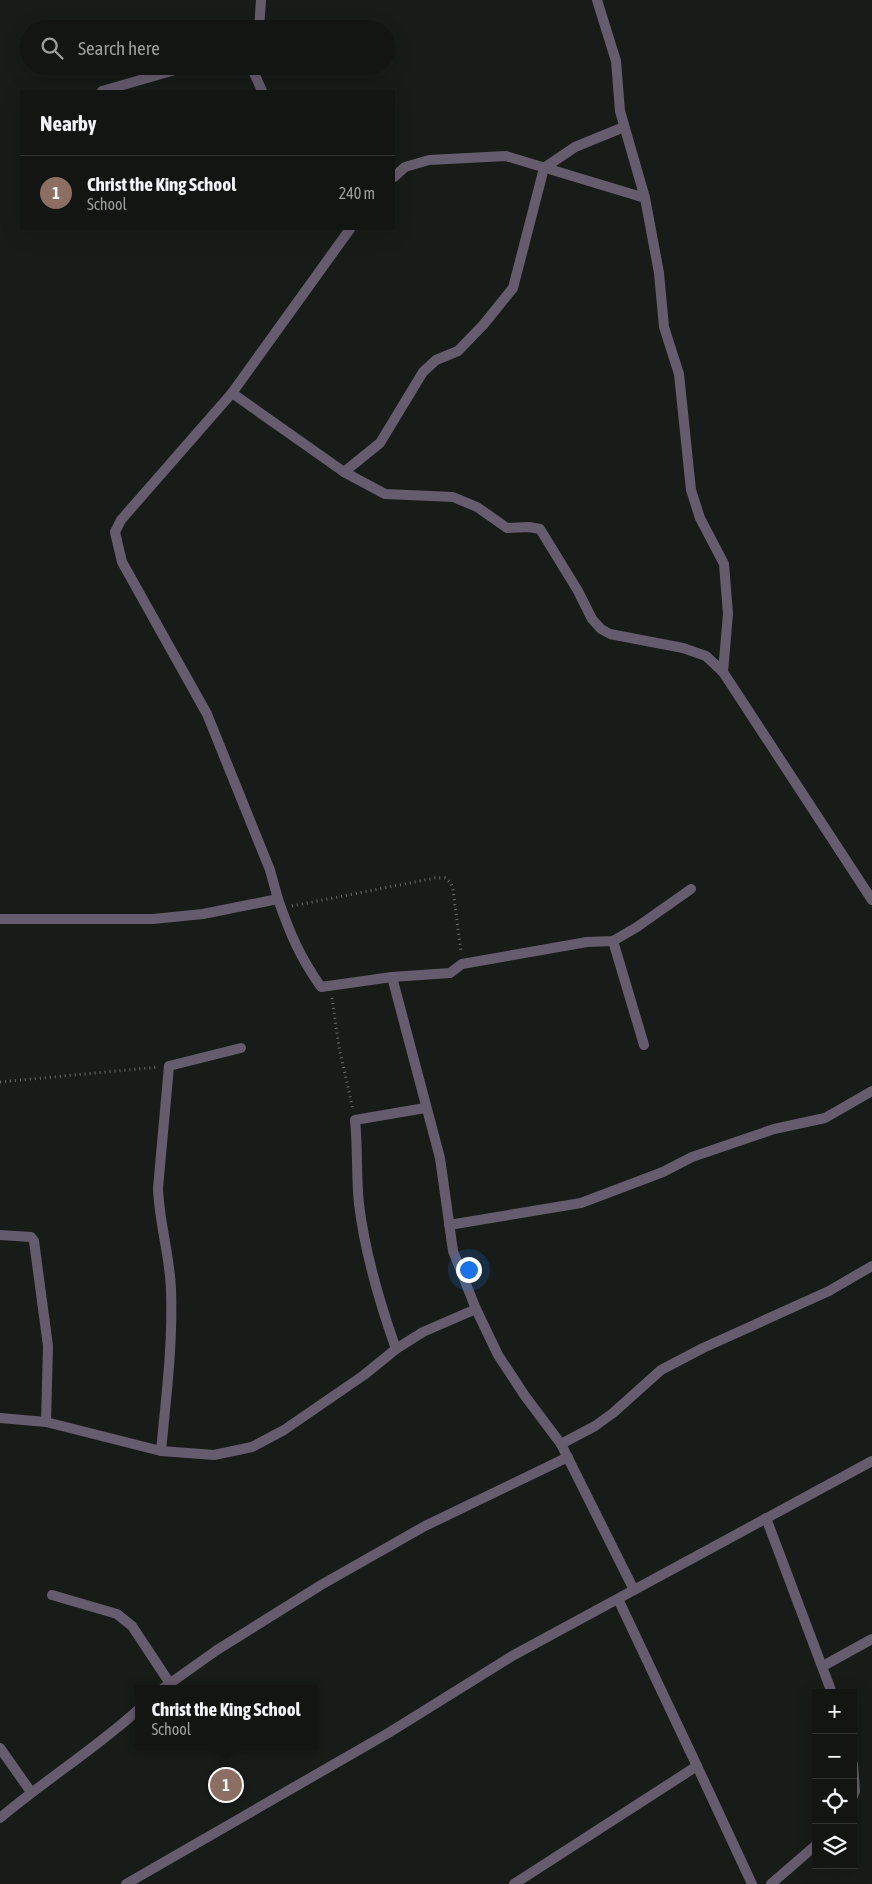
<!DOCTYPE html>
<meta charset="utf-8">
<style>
body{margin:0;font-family:"Asap Condensed",sans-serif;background:#1f2220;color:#f1f3f6}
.controls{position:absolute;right:15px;bottom:15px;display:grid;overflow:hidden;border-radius:0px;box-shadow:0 5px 20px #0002}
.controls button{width:45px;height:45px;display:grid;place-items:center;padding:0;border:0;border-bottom:1px solid #313432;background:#121512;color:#f1f3f6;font:25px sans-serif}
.you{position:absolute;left:468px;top:1269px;width:18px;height:18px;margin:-12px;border:4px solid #fff;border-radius:50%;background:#1a73e8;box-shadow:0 0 0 8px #1a73e833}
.badge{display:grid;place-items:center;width:32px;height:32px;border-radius:50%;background:#d09dff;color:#fff;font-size:16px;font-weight:700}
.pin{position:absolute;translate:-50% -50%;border:2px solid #fff;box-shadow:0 1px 5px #0006}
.popup{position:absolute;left:135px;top:1685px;width:182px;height:65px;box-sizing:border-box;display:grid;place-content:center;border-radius:0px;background:#121512;filter:drop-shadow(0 1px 4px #0005);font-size:16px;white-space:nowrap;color:#9c9f9f}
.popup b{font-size:19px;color:#f1f3f6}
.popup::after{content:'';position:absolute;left:50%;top:100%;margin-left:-10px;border:10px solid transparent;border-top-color:#121512}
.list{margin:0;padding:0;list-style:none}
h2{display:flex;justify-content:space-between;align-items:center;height:65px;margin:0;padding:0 20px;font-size:21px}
h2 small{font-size:16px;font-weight:400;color:#9c9f9f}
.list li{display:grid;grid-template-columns:32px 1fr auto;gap:15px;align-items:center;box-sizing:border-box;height:75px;padding:0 20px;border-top:1px solid #313432}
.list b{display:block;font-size:19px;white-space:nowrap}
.list p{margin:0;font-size:16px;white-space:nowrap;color:#9c9f9f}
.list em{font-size:16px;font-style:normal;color:#9c9f9f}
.icon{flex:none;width:28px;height:28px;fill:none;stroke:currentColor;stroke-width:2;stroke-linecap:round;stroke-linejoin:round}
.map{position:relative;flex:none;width:872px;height:1884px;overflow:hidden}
.search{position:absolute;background:#121512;box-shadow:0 5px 20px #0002;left:20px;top:20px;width:375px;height:55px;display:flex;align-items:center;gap:12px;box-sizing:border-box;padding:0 18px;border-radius:28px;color:#9c9f9f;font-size:19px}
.panel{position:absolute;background:#121512;box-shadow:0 5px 20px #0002;left:20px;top:90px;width:375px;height:140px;border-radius:0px}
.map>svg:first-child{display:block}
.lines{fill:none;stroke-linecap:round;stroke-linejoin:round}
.path{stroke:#6a6e6a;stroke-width:3;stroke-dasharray:1 4;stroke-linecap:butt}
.street{stroke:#655c6d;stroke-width:10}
</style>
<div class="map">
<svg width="872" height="1884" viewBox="0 0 872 1884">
<rect width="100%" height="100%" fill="#181c18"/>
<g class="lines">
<g class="path">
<polyline points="292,906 435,878 445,878 451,883 453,890 461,952"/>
<polyline points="332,998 339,1047 353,1110"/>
<polyline points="0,1082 159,1067"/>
</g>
<g class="street">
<polyline points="597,0 616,61 620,111 645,198"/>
<polyline points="259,29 261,0"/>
<polyline points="251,66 262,91"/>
<polyline points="102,91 189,66"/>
<polyline points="394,177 405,167 429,160 506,156 645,198 659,273 664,327 679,374 691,490 700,518 724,564 728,614 723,672 872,900"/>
<polyline points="232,393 344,472 385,494 453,497 477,507 507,528 529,527 540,529 578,591 592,619 601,629 610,634 683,648 706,656 723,672"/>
<polyline points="344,472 380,443 423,372 436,360 458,351 484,324 513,288 544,168 575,147 624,127"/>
<path d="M278,899C290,934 300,957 321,987L392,977L450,973L462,964L587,942L613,941L637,927L691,889"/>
<polyline points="0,919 153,919 203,914 278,899 270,870 207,714 122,562 115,532 121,520 232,393 350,229"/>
<polyline points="613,941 644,1045"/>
<polyline points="392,977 440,1158 453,1251 476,1309 498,1355 525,1396 561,1444 634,1590"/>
<polyline points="449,1225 581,1203 663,1172 692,1157 774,1129 825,1118 872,1091"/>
<polyline points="0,1235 31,1237 34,1241 48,1346 46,1422"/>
<path d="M396,1349C379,1301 365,1254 359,1204C356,1176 358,1148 355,1120L425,1108"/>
<polyline points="0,1418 46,1422 161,1451 214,1455 252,1447 284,1430 364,1375 396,1349 423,1332 476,1309"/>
<polyline points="561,1444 595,1426 613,1413 661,1370 703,1348 829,1291 872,1266"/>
<path d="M161,1451C166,1398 173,1344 171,1290C170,1256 159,1222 158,1188L169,1066L241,1048"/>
<polyline points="766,1518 832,1693"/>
<polyline points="52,1595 117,1614 132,1626 169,1682"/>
<polyline points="823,1666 872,1639"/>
<polyline points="162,1689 217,1650 321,1585 425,1526 568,1457"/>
<polyline points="0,1748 31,1792"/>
<polyline points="853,1764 855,1791 853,1796"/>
<polyline points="697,1766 752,1884"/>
<path d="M0,1818C45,1780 95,1749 138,1710"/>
<polyline points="126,1884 390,1732 514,1655 872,1461"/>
<polyline points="514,1884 697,1766 618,1599"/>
<polyline points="771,1884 816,1845"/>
</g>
</g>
</svg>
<div class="controls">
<button>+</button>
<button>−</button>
<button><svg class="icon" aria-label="locate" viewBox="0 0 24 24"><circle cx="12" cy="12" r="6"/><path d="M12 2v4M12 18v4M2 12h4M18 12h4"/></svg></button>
<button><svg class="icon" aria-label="layers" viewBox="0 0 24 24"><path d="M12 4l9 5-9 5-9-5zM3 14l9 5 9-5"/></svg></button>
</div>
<div class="you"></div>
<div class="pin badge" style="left:226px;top:1785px;background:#8d6e63">1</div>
<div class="popup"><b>Christ the King School</b>School</div>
<div class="search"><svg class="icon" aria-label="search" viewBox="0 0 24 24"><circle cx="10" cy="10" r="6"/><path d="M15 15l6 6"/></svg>Search here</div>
<section class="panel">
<h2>Nearby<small></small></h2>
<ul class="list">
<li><span class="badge" style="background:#8d6e63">1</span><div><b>Christ the King School</b><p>School</p></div><em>240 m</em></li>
</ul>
</section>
</div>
